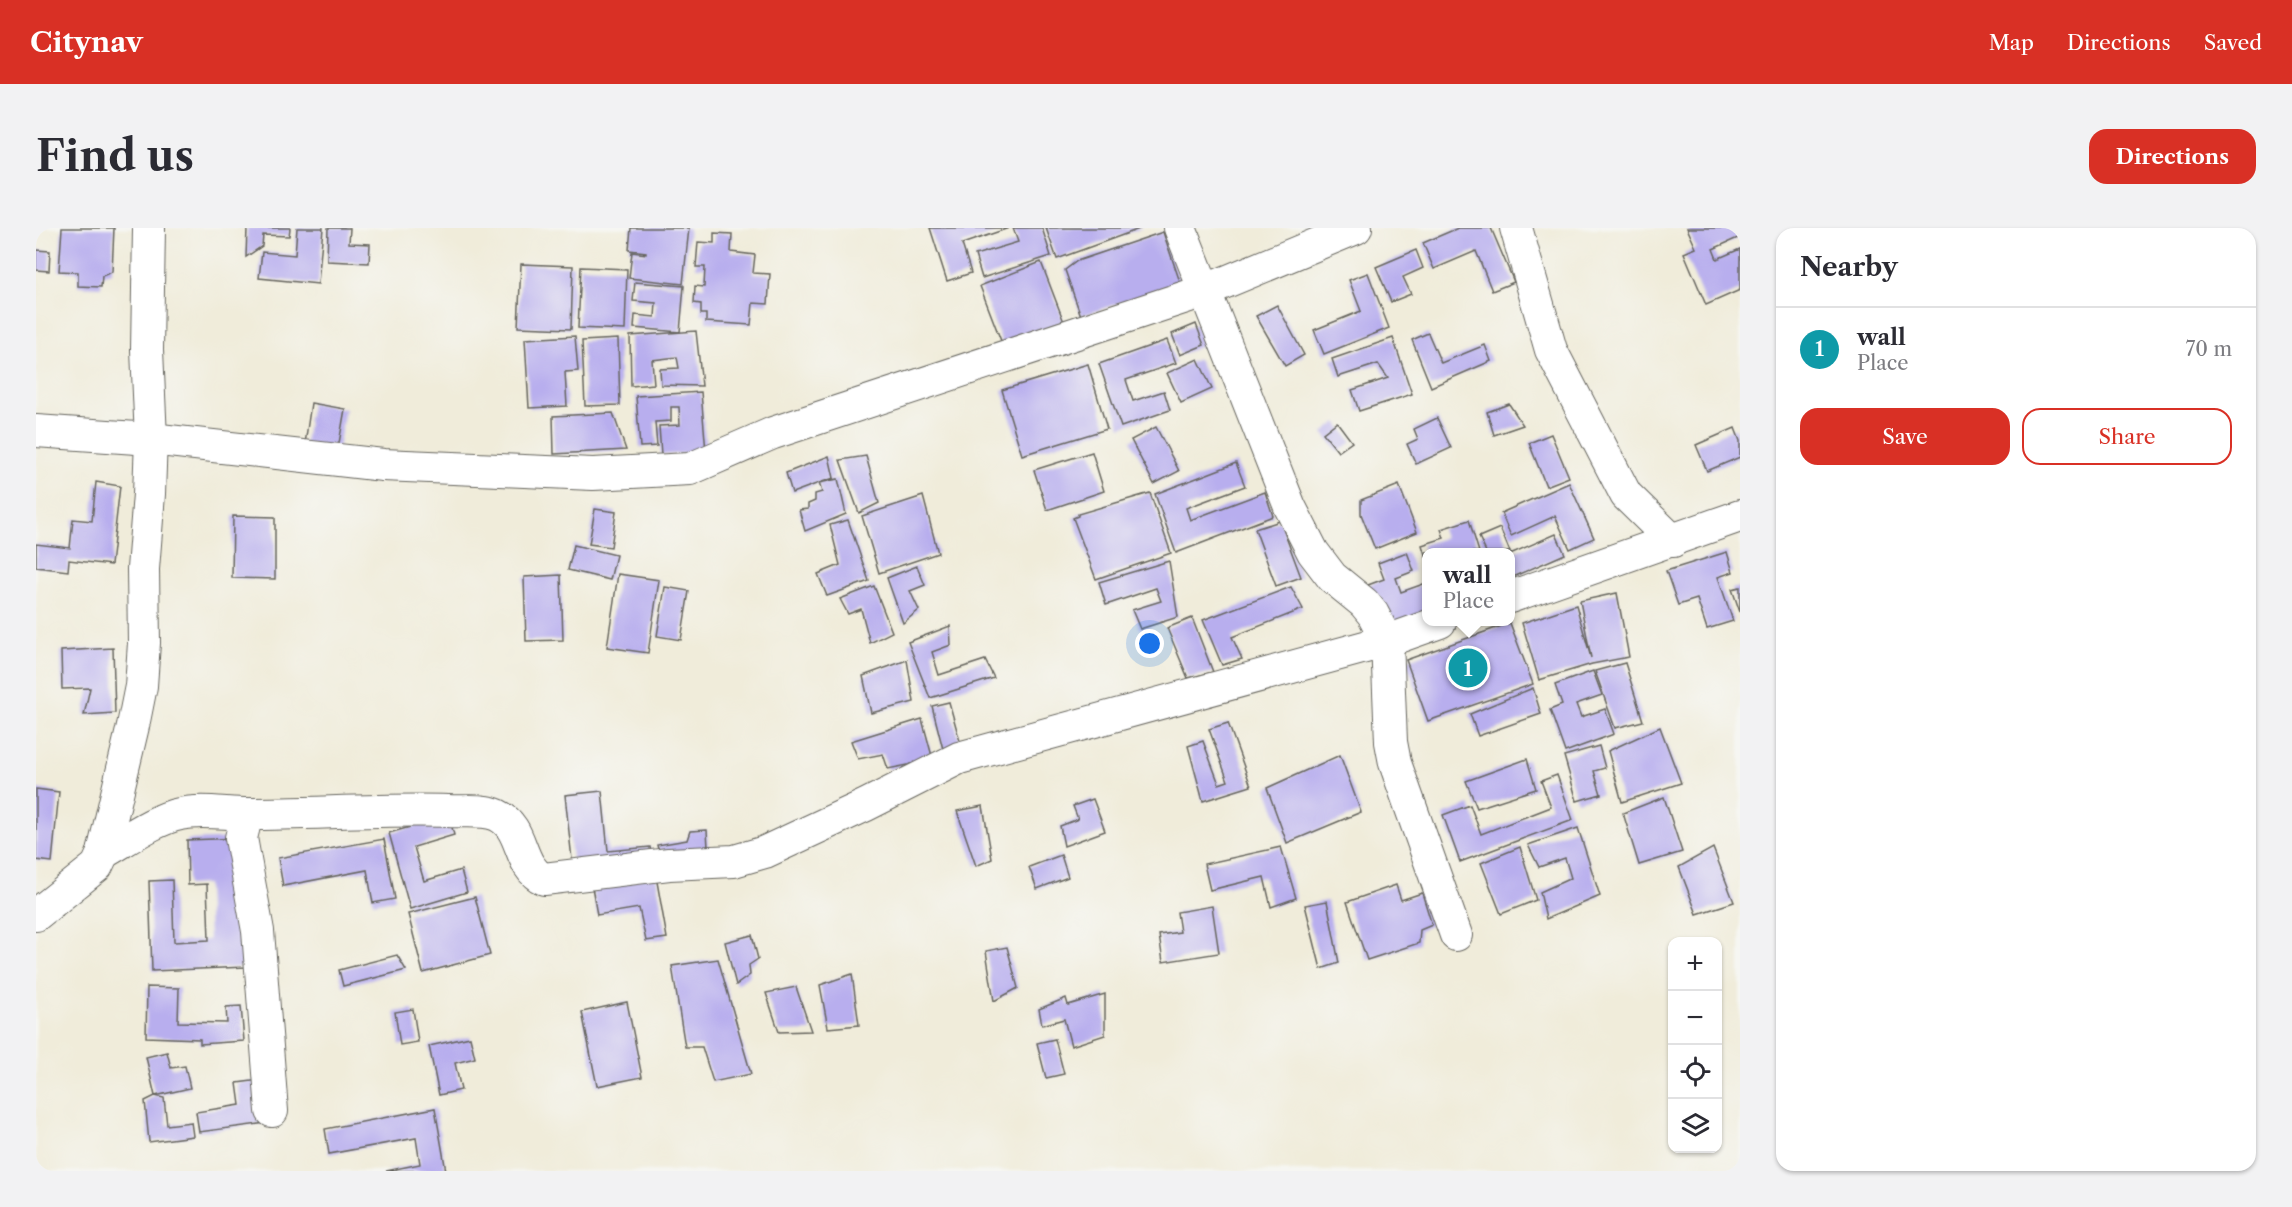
<!DOCTYPE html>
<meta charset="utf-8">
<style>
body{margin:0;font-family:"Libre Caslon Text",serif;background:#f2f2f3;color:#2b2b33}
.controls{position:absolute;right:18px;bottom:18px;display:grid;overflow:hidden;border-radius:12px;box-shadow:0 2px 4px #0004}
.controls button{width:54px;height:54px;display:grid;place-items:center;padding:0;border:0;border-bottom:2px solid #e1e1e2;background:#fff;color:#2b2b33;font:30px sans-serif}
.you{position:absolute;left:1114px;top:416px;width:21px;height:21px;margin:-15px;border:4px solid #fff;border-radius:50%;background:#1a73e8;box-shadow:0 0 0 9px #1a73e833}
.badge{display:grid;place-items:center;width:39px;height:39px;border-radius:50%;background:#d93025;color:#fff;font-size:20px;font-weight:700}
.pin{position:absolute;translate:-50% -50%;border:3px solid #fff;box-shadow:0 2px 6px #0006}
.popup{position:absolute;left:1386px;top:320px;width:93px;height:78px;box-sizing:border-box;display:grid;place-content:center;border-radius:12px;background:#fff;filter:drop-shadow(0 2px 4px #0005);font-size:20px;white-space:nowrap;color:#7c7c81}
.popup b{font-size:22px;color:#2b2b33}
.popup::after{content:'';position:absolute;left:50%;top:100%;margin-left:-12px;border:12px solid transparent;border-top-color:#fff}
.list{margin:0;padding:0;list-style:none}
h2{display:flex;justify-content:space-between;align-items:center;height:78px;margin:0;padding:0 24px;font-size:26px}
h2 small{font-size:20px;font-weight:400;color:#7c7c81}
.list li{display:grid;grid-template-columns:39px 1fr auto;gap:18px;align-items:center;box-sizing:border-box;height:84px;padding:0 24px;border-top:2px solid #e1e1e2}
.list b{display:block;font-size:22px;white-space:nowrap}
.list p{margin:0;font-size:20px;white-space:nowrap;color:#7c7c81}
.list em{font-size:20px;font-style:normal;color:#7c7c81}
.actions{display:flex;gap:12px;padding:18px 24px}
.actions a{flex:1;padding:14px 0;border:2px solid #d93025;border-radius:18px;text-align:center;font-size:21px;color:#d93025}
.actions .main{background:#d93025;color:#fff}
.icon{flex:none;width:33px;height:33px;fill:none;stroke:currentColor;stroke-width:2;stroke-linecap:round;stroke-linejoin:round}
.map{position:relative;flex:none;width:1704px;height:943px;overflow:hidden;border-radius:18px}
header{display:flex;align-items:center;gap:36px;box-sizing:border-box;height:84px;padding:0 30px;background:#d93025;color:#fff}
header strong{font-size:28px}
nav{display:flex;gap:33px;margin-inline-start:auto;font-size:21px}
.intro{display:flex;align-items:center;justify-content:space-between;box-sizing:border-box;height:144px;padding:0 36px}
h1{margin:0;font-size:42px}
.button{padding:15px 27px;border-radius:18px;background:#d93025;color:#fff;font-size:21px;font-weight:700}
main{display:flex;gap:36px;padding:0 36px}
aside{flex:1;background:#fff;border-radius:18px;box-shadow:0 2px 4px #0004}
.map>svg:first-child{display:block}
.building{fill:#b8aeee}
.lines{fill:none;stroke-linecap:round;stroke-linejoin:round}
.street-casing{stroke:#66655e;stroke-width:34}
.street{stroke:#fff;stroke-width:32}
</style>
<header>
<strong>Citynav</strong>
<nav><a>Map</a><a>Directions</a><a>Saved</a></nav>
</header>
<div class="intro"><h1>Find us</h1><a class="button">Directions</a></div>
<main>
<div class="map">
<svg width="1704" height="943" viewBox="0 0 1704 943">
<rect width="100%" height="100%" fill="#f6f6f2"/>
<filter id="ink" filterUnits="userSpaceOnUse"><feTurbulence type="fractalNoise" baseFrequency=".0167" numOctaves="2"/><feDisplacementMap in="SourceGraphic" scale="12" xChannelSelector="R" yChannelSelector="G"/><feConvolveMatrix kernelMatrix="1 2 1 2 8 2 1 2 1" color-interpolation-filters="sRGB"/></filter>
<filter id="wash" filterUnits="userSpaceOnUse"><feTurbulence type="fractalNoise" baseFrequency=".008" numOctaves="4" result="noise"/><feDisplacementMap in="SourceGraphic" scale="24" xChannelSelector="R" yChannelSelector="G"/><feGaussianBlur stdDeviation="1.35" result="paint"/><feColorMatrix in="noise" values="0 0 0 0 0 0 0 0 0 0 0 0 0 0 0 0 0 1.4 0 .05"/><feComposite in="paint" operator="in"/></filter>
<g filter="url(#wash)">
<rect width="100%" height="100%" fill="#f0ecda"/>
<g id="blocks">
<g class="building">
<polygon points="26,0 78,0 76,44 66,48 65,59 42,58 42,44 23,43"/>
<polygon points="211,0 254,0 253,8 227,7 226,18 210,29"/>
<polygon points="261,0 287,0 282,56 223,50 226,24 259,27"/>
<polygon points="292,0 314,0 313,15 334,16 333,35 291,33"/>
<polygon points="595,0 653,0 647,56 593,50 596,24 610,26 610,24 593,22"/>
<polygon points="894,0 973,0 926,16 935,45 911,53"/>
<polygon points="977,0 1006,0 1015,28 946,50 939,27 982,14"/>
<polygon points="1010,0 1106,0 1021,31"/>
<polygon points="1422,0 1455,0 1478,54 1456,63 1440,23 1398,41 1387,15"/>
<polygon points="1651,0 1704,0 1704,9 1677,21 1681,31 1704,21 1704,62 1670,77 1648,25 1660,20"/>
<polygon points="1127,4 1144,54 1045,88 1029,42 1041,33"/>
<polygon points="678,5 696,6 695,24 719,27 717,45 734,46 732,76 717,75 715,97 670,94 670,86 665,86 665,76 658,75 659,58 668,59 669,39 660,39 662,14 678,15"/>
<polygon points="0,22 14,23 13,43 0,42"/>
<polygon points="1380,22 1387,40 1367,49 1375,66 1355,74 1340,39"/>
<polygon points="1005,34 1028,94 967,118 944,58"/>
<polygon points="485,36 537,38 535,101 482,99"/>
<polygon points="545,39 591,41 589,102 542,100"/>
<polygon points="1332,45 1353,100 1288,126 1278,102 1325,83 1313,52"/>
<polygon points="599,54 648,58 644,104 598,100 599,87 619,89 620,75 597,73"/>
<polygon points="1241,77 1268,127 1249,138 1220,88"/>
<polygon points="1160,96 1168,117 1144,127 1136,106"/>
<polygon points="660,103 666,158 625,157 624,141 643,140 641,129 616,132 618,156 595,158 594,108"/>
<polygon points="1392,105 1405,135 1449,117 1455,133 1395,159 1376,112"/>
<polygon points="539,108 542,143 529,144 531,178 493,180 489,111"/>
<polygon points="1357,110 1376,166 1323,183 1316,162 1352,150 1342,136 1302,149 1296,131"/>
<polygon points="582,111 584,177 549,178 546,113"/>
<polygon points="1131,112 1140,135 1090,152 1097,173 1128,163 1134,182 1085,199 1063,136"/>
<polygon points="1162,131 1176,161 1145,175 1131,145"/>
<polygon points="1052,136 1071,201 986,227 966,162"/>
<polygon points="665,164 670,224 625,227 623,198 644,197 643,179 635,179 635,193 619,194 621,218 604,219 600,168"/>
<polygon points="275,175 309,181 302,221 269,216"/>
<polygon points="1473,176 1487,197 1458,207 1451,184"/>
<polygon points="577,185 590,222 518,226 517,188"/>
<polygon points="1401,190 1415,220 1380,236 1371,216 1382,211 1378,201"/>
<polygon points="1301,194 1316,214 1302,224 1287,205"/>
<polygon points="1120,199 1143,243 1118,256 1095,212"/>
<polygon points="1699,200 1704,213 1704,229 1671,243 1660,217"/>
<polygon points="1515,206 1533,249 1510,258 1493,215"/>
<polygon points="1056,224 1068,263 1011,282 998,242"/>
<polygon points="793,228 798,250 783,255 802,251 810,286 769,303 763,282 772,281 772,276 779,273 779,266 786,264 783,255 756,265 750,245"/>
<polygon points="830,228 843,275 823,285 804,232"/>
<polygon points="1200,235 1209,258 1150,280 1154,292 1229,264 1237,288 1140,325 1119,266"/>
<polygon points="60,254 84,258 75,337 33,332 32,343 0,339 0,316 34,320 37,291 56,293"/>
<polygon points="1533,255 1558,310 1534,321 1519,288 1475,308 1465,285"/>
<polygon points="1363,257 1381,304 1339,321 1325,286 1325,272"/>
<polygon points="1114,265 1135,325 1060,351 1037,290 1042,288 1042,286"/>
<polygon points="887,268 902,325 843,345 826,288"/>
<polygon points="559,281 580,284 575,319 553,316"/>
<polygon points="197,288 239,289 239,351 196,350"/>
<polygon points="812,292 833,353 791,368 782,346 804,337 794,297"/>
<polygon points="1433,292 1443,324 1390,324 1390,330 1386,317 1408,310 1405,301"/>
<polygon points="1244,293 1265,349 1240,358 1219,301"/>
<polygon points="1464,300 1474,324 1450,324 1443,309"/>
<polygon points="1520,306 1529,326 1474,350 1474,326"/>
<polygon points="538,317 580,327 574,352 532,342"/>
<polygon points="1371,324 1378,343 1360,350 1365,364 1390,355 1390,387 1349,403 1332,357 1348,351 1342,335"/>
<polygon points="1691,324 1697,344 1682,349 1697,393 1671,401 1661,371 1642,377 1630,343"/>
<polygon points="1133,333 1142,389 1104,401 1096,382 1125,373 1120,360 1070,377 1063,354"/>
<polygon points="881,338 889,357 874,363 883,382 867,395 851,350"/>
<polygon points="582,346 623,352 612,425 571,419"/>
<polygon points="525,347 527,412 490,413 488,349"/>
<polygon points="838,358 856,404 834,415 825,381 812,386 804,371"/>
<polygon points="629,359 653,363 645,412 621,408"/>
<polygon points="1255,359 1267,381 1196,409 1206,431 1186,437 1167,392"/>
<polygon points="1704,359 1704,384 1696,361"/>
<polygon points="1581,365 1593,429 1556,436 1503,452 1486,395 1540,377 1555,430 1544,373"/>
<polygon points="1156,390 1177,444 1152,450 1131,400"/>
<polygon points="1474,395 1497,456 1392,493 1370,432"/>
<polygon points="914,398 915,417 896,424 903,447 949,432 958,450 894,470 872,414"/>
<polygon points="77,420 79,485 48,487 54,460 26,461 25,423"/>
<polygon points="871,432 878,474 835,485 827,448"/>
<polygon points="1589,435 1607,493 1579,500 1559,443"/>
<polygon points="1557,443 1566,467 1540,476 1545,489 1569,481 1578,506 1529,524 1514,482 1526,477 1519,457"/>
<polygon points="1497,460 1505,486 1442,508 1434,486"/>
<polygon points="913,474 927,524 909,529 896,478"/>
<polygon points="886,491 897,532 852,541 847,526 822,531 815,513"/>
<polygon points="1192,495 1215,558 1167,573 1152,518 1167,513 1183,556 1192,553 1173,501"/>
<polygon points="1624,499 1645,555 1586,574 1572,523"/>
<polygon points="1563,518 1569,540 1558,543 1565,566 1541,573 1528,528"/>
<polygon points="1304,527 1325,584 1251,615 1231,560"/>
<polygon points="1491,531 1500,561 1441,580 1430,553"/>
<polygon points="1521,547 1537,592 1424,634 1407,587 1434,577 1445,606 1515,579 1505,553"/>
<polygon points="0,561 23,564 16,634 0,632"/>
<polygon points="566,563 572,623 614,619 617,641 538,650 529,567"/>
<polygon points="1628,569 1646,624 1603,637 1587,585"/>
<polygon points="1057,571 1069,603 1028,618 1024,598 1042,591 1037,578"/>
<polygon points="947,578 956,631 940,638 921,583"/>
<polygon points="413,588 418,607 378,619 388,653 425,642 431,664 374,681 353,605"/>
<polygon points="1542,600 1564,668 1510,691 1504,664 1535,650 1529,630 1503,639 1492,617"/>
<polygon points="671,602 673,638 628,645 621,617 651,612 654,603"/>
<polygon points="205,610 210,739 116,743 113,653 136,652 138,714 173,712 171,656 152,657 151,612"/>
<polygon points="348,611 359,671 337,675 331,642 247,658 242,630"/>
<polygon points="1245,619 1260,670 1235,679 1228,649 1174,662 1168,636"/>
<polygon points="1484,619 1500,672 1465,686 1445,635"/>
<polygon points="1677,620 1698,674 1661,686 1643,639"/>
<polygon points="1025,627 1032,649 1001,661 993,639"/>
<polygon points="620,648 631,710 610,713 603,680 561,687 556,659"/>
<polygon points="1360,657 1365,672 1386,665 1396,697 1384,702 1383,715 1331,732 1311,674"/>
<polygon points="439,669 454,727 387,745 372,686"/>
<polygon points="1291,673 1303,735 1285,741 1269,677"/>
<polygon points="1176,678 1183,725 1127,734 1123,707 1144,704 1141,684"/>
<polygon points="716,707 722,731 713,737 714,747 700,757 689,714"/>
<polygon points="971,719 982,760 958,773 950,723"/>
<polygon points="361,727 370,742 307,758 303,742"/>
<polygon points="682,731 715,846 677,854 666,819 649,819 636,738"/>
<polygon points="816,746 823,797 792,800 784,757"/>
<polygon points="111,759 143,760 142,794 191,795 190,779 205,778 208,813 164,816 164,811 110,809"/>
<polygon points="760,759 775,803 743,804 730,765"/>
<polygon points="1069,766 1069,807 1035,818 1028,791 1006,797 1003,781 1030,770 1032,777"/>
<polygon points="591,774 606,849 561,858 546,784"/>
<polygon points="377,781 382,814 364,817 359,784"/>
<polygon points="434,809 439,830 419,835 425,862 403,867 393,818"/>
<polygon points="1019,811 1028,846 1010,850 1001,815"/>
<polygon points="131,824 135,840 149,838 154,860 119,868 110,829"/>
<polygon points="224,852 230,895 163,904 160,884 204,877 201,855"/>
<polygon points="119,868 128,870 131,897 155,894 157,908 113,914 109,873"/>
<polygon points="399,880 410,943 350,943 384,936 380,910 293,926 289,901"/>
</g>
</g>
</g>
<g filter="url(#ink)">
<use href="#blocks" fill-opacity="0" stroke="#66655e" stroke-width="1.5"/>
<g class="lines">
<defs>
<g id="street">
<polyline points="1144,0 1254,279 1277,324 1296,349 1328,375 1337,386 1351,413 1355,514 1359,535 1420,707"/>
<polyline points="1480,0 1515,122 1590,267 1637,313"/>
<polyline points="0,203 115,211 347,237 557,246 654,241 737,205 1168,63 1320,0"/>
<polyline points="1474,369 1704,288"/>
<polyline points="211,586 205,610 222,703 236,883"/>
<path d="M67,625C89,613 119,591 144,586C165,581 190,586 212,586C278,586 345,581 412,583C427,584 448,581 461,587C489,600 481,639 508,651L633,636L698,633L729,624L830,577L923,530L1351,413L1404,394"/>
<polyline points="0,687 61,638 67,625 97,498 105,458 108,415 107,341 113,266 115,211 111,122 113,0"/>
</g>
</defs>
<use href="#street" class="street-casing"/>
<use href="#street" class="street"/>
</g>
</g>
</svg>
<div class="controls">
<button>+</button>
<button>−</button>
<button><svg class="icon" aria-label="locate" viewBox="0 0 24 24"><circle cx="12" cy="12" r="6"/><path d="M12 2v4M12 18v4M2 12h4M18 12h4"/></svg></button>
<button><svg class="icon" aria-label="layers" viewBox="0 0 24 24"><path d="M12 4l9 5-9 5-9-5zM3 14l9 5 9-5"/></svg></button>
</div>
<div class="you"></div>
<div class="pin badge" style="left:1432px;top:440px;background:#0f9aa8">1</div>
<div class="popup"><b>wall</b>Place</div>
</div>
<aside>
<h2>Nearby<small></small></h2>
<ul class="list">
<li><span class="badge" style="background:#0f9aa8">1</span><div><b>wall</b><p>Place</p></div><em>70 m</em></li>
</ul>
<div class="actions"><a class="main">Save</a><a>Share</a></div>
</aside>
</main>
